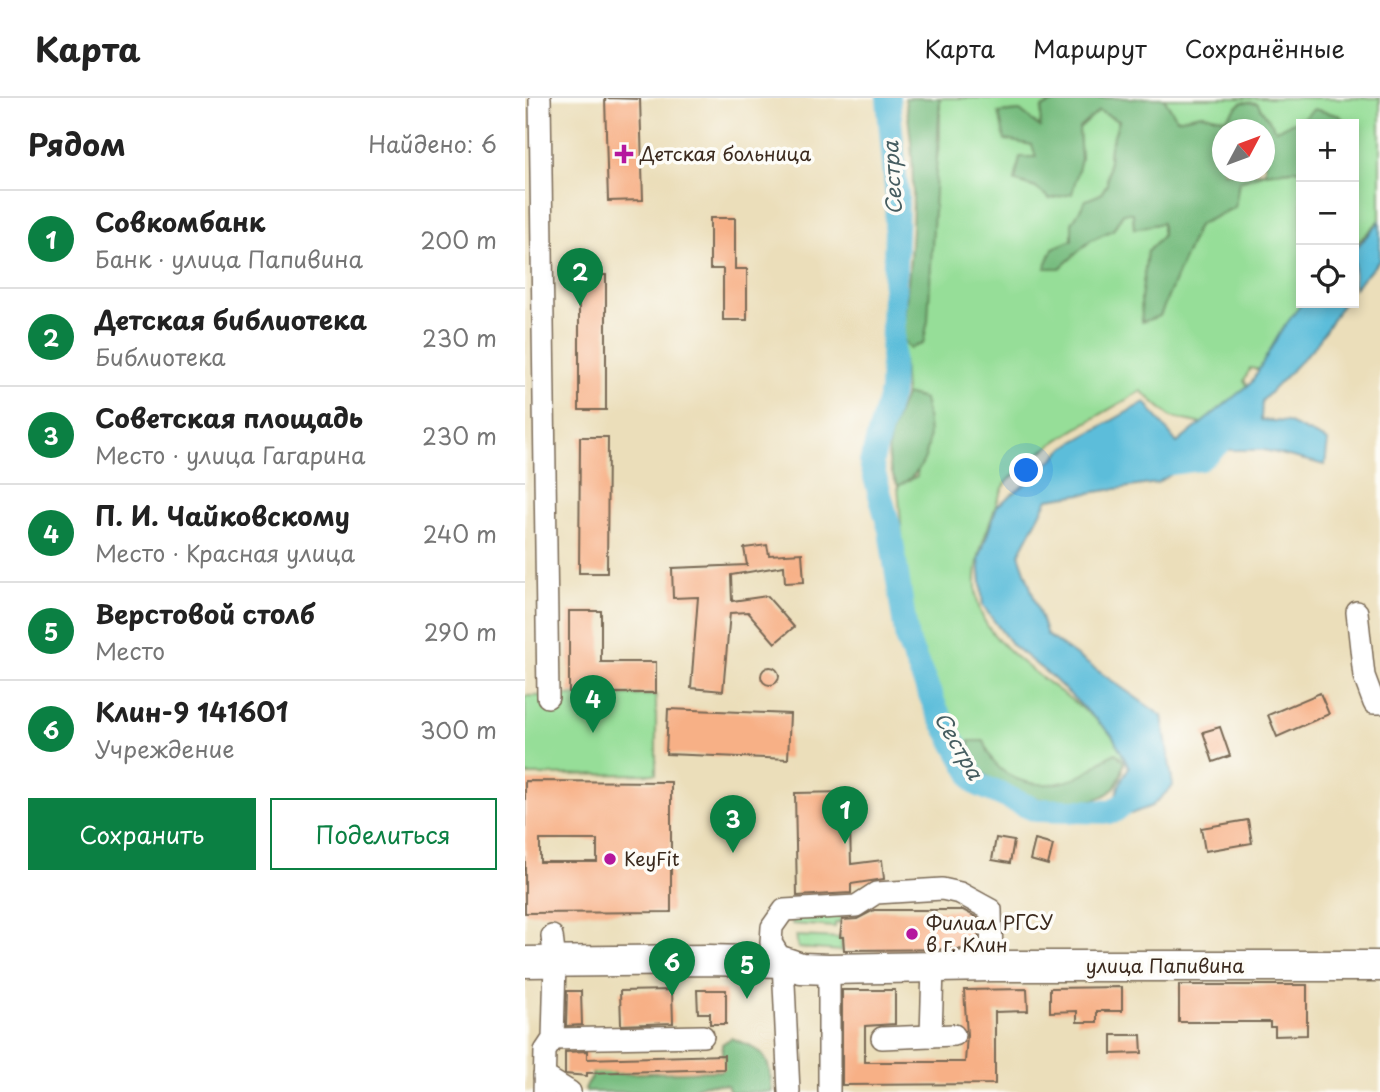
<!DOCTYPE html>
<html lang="ru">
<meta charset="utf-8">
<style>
body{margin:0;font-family:"Playpen Sans",sans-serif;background:#f6f6f6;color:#222}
.controls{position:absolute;right:21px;top:21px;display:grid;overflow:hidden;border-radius:0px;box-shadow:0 4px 10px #0003}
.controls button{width:63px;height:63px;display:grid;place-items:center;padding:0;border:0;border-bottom:2px solid #e0e0e0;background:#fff;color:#222;font:35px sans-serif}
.compass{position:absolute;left:687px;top:21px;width:63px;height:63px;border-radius:50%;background:#fff;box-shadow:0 4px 10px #0003;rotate:49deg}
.you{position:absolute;left:502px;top:373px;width:24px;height:24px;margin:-18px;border:5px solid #fff;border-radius:50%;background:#1a73e8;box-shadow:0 0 0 10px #1a73e833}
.badge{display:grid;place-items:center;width:46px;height:46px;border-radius:50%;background:#0b8043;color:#fff;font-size:23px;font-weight:700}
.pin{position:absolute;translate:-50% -58px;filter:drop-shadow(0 2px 4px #0008)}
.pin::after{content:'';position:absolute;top:37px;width:24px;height:21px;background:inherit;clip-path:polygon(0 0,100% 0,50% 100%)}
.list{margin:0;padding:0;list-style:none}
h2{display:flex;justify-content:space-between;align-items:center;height:91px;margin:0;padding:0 28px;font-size:30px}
h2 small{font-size:23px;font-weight:400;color:#767676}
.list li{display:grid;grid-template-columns:46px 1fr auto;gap:21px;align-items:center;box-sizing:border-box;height:98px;padding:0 28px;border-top:2px solid #e0e0e0}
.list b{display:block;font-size:26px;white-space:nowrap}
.list p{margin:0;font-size:23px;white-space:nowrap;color:#767676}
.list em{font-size:23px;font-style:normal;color:#767676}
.actions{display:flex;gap:14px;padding:21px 28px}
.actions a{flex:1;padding:16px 0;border:2px solid #0b8043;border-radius:0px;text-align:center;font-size:24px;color:#0b8043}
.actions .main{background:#0b8043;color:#fff}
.icon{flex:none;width:38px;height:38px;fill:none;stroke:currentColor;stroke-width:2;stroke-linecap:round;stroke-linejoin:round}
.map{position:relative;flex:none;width:855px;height:994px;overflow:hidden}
header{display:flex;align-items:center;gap:42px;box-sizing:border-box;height:98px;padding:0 35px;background:#fff;border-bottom:2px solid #e0e0e0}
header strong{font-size:33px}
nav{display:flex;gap:38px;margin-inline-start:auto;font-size:24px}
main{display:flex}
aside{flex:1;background:#fff}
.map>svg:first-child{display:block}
.green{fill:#96de98;stroke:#68845b;stroke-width:2}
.forest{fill:#78bd80;stroke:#5a744f;stroke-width:2;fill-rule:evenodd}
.water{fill:#5bbdda;stroke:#4b747c;stroke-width:2}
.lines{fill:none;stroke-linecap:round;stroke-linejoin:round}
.river{stroke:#5bbdda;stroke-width:24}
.building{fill:#f7b086;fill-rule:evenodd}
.minor-casing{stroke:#796955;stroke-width:24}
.highway-casing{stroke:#796955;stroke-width:33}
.minor{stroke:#fff;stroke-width:21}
.highway{stroke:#fff;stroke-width:30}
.poi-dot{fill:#b5179e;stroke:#fdfcf7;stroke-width:2.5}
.labels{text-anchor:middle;stroke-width:7;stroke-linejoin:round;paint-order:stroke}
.poi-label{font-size:19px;fill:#3b2a1e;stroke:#fdfcf7;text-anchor:start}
.street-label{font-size:19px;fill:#3b2a1e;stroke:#fdfcf7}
.water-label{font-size:21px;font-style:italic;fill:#465d60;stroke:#fdfcf7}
</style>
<header>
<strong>Карта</strong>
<nav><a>Карта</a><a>Маршрут</a><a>Сохранённые</a></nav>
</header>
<main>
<aside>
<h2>Рядом<small>Найдено: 6</small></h2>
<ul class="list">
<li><span class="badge">1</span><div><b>Совкомбанк</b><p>Банк · улица Папивина</p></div><em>200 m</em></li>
<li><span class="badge">2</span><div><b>Детская библиотека</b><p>Библиотека</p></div><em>230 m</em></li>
<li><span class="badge">3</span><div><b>Советская площадь</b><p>Место · улица Гагарина</p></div><em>230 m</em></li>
<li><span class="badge">4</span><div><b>П. И. Чайковскому</b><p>Место · Красная улица</p></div><em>240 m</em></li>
<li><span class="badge">5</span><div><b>Верстовой столб</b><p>Место</p></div><em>290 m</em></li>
<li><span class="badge">6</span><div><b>Клин-9 141601</b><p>Учреждение</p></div><em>300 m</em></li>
</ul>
<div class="actions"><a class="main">Сохранить</a><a>Поделиться</a></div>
</aside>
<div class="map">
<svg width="855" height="994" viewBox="0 0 855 994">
<rect width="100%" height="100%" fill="#fdfcf7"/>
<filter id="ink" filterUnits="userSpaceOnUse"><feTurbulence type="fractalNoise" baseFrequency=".0143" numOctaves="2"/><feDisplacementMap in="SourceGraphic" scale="14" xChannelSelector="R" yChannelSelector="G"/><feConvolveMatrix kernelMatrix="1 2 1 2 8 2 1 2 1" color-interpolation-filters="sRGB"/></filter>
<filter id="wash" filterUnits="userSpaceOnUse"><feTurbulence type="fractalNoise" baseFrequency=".00686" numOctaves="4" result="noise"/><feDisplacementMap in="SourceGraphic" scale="28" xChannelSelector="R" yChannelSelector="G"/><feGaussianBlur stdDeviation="1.57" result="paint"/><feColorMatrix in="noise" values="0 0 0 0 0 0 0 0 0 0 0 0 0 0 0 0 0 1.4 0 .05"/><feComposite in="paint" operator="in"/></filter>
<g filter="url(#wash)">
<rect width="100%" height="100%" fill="#ebdeba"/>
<g class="green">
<path d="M415,0H537L517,10L515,29L495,13L474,15L507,47L511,59L490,83L511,90L525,101L556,61L554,31L574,13L594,23L585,49L582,86L547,142L521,170H535L566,142L588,132L598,115H608L609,130L637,125V138L662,154L673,127L710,109L714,83L739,75L776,71L778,205L737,272L725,270L719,283L729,294L682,327L646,319L616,293C571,320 521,344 484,382C473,393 468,419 461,435C451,460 445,496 459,522C477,557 538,593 569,620C578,628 592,640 597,652C600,659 599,670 596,678C589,699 563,704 544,703C471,699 448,671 418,609C407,585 393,557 388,530C379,484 377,435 373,388L392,378L399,301L380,296L377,240L385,250L415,40Z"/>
<polygon points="639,0 855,0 855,122 829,148 829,26 822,26 815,18 789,11 779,20 751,33 732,5 717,4 701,21 677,16 652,21"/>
<polygon points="131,597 131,676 0,677 0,598"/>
<polygon points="315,814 315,825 310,825 310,829 267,826 267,819"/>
<polygon points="271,838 316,840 317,853 273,850"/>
</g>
<g class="forest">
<path d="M380,0H415L403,223L398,246L385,250L377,240C386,163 395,77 380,0Z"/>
<path d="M537,0H639L652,21L677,16L701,21L717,4L732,5L751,32L778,20L789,11L815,18L822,26H776V71L739,75L714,83L710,109L673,127L635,218L617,224L616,201L622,154L637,138V125L609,131L608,115H598L588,132L566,142L535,170H520L528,150L547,142V125L561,102L576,96L582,86L585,49L594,23L574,13L554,31L556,61L547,96L525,101L511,90L490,83L495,59H511L507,47L480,42L474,15L495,13L515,29L517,10ZM698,32H740V74H698Z"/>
<path d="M380,296L399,301C407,337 409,369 373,388C353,353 368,332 380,296Z"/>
<path d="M444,643H459C462,649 464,658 468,663C489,690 531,692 559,676C571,669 578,660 591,655L599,664C597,675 594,686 585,694C554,718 470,697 449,664C446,659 446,649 444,643Z"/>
<path d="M206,940C241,954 244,957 247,994H205L202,987L180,986L159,994H62L60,991L67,979L68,967L86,966L90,976L197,973V946Z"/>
</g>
<g class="water">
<polygon points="855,123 855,162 829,190 829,152"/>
<path d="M777,205H818L791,247L737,303L736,322L762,324L803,343L800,367L739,352H686L632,385L523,401L494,456L522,537L637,618L648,688L627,708L606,716C581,705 594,686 604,669L587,637L528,580L487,547L458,508L454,461L472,408L512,377L540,349L620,304L652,345L726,285L756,233Z"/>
</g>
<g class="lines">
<g class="river">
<polyline points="363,0 372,100 366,294 346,365 365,432 382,542 412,613 452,686 511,712 588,714 622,688"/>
<polyline points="638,366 675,361 709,332"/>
</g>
</g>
<g id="blocks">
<g class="building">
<polygon points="80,0 115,1 118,102 83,103"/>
<polygon points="185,120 210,120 210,171 222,171 222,222 198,222 198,171 185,171"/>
<rect x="54" y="177" width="27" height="135"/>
<polygon points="55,339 83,339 82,475 54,475"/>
<polygon points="242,447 244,457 277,455 279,484 260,485 259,468 206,477 207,503 242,498 269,529 250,545 223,514 205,515 198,593 166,590 173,499 148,500 147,470 222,467 219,450"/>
<polygon points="44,513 76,513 76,564 131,564 131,595 44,595"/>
<circle cx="245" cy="578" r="9"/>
<polygon points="795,595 804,616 752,639 743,617"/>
<polygon points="143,611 265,616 263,661 141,656"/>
<polygon points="695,629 705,658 688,664 678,634"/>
<path d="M0,683L146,684V814L0,815ZM15,742H72V764H15Z"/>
<polygon points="324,694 326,766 357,762 359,781 326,786 326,795 272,798 270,695"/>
<polygon points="723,722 727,745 680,753 676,730"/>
<polygon points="471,740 489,743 485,765 467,762"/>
<polygon points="510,742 528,747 523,767 505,762"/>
<polygon points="349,812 438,812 453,820 454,851 319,852 318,839 315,839 317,822 332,821"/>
<polygon points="654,887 782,887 782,937 750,938 750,929 745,929 745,924 654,924"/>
<polygon points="597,889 597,913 572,913 572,924 552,924 552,913 525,914 525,890"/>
<polygon points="502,891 503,913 470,914 470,986 317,987 317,892 370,892 370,926 340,928 340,964 440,964 442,937 439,892"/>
<polygon points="147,892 148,925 96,927 95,893"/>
<polygon points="172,892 201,892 201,926 185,926 185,915 173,915"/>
<polygon points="42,893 56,893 57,927 41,928"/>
<polygon points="587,937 616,937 617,955 587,956"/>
<polygon points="62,953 62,961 199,957 199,971 62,975 62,978 40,976 40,954"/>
</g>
</g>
</g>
<g filter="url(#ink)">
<use href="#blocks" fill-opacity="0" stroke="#796955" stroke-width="2"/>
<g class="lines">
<defs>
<g id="minor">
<polyline points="15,0 23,599"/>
<polyline points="832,514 839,578 849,605 855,605"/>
<polyline points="406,938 408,870"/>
<polyline points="357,940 429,937"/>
<polyline points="28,941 178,938"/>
<polyline points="19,978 45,994"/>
<polyline points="19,994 20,953 28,941 30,864 27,838"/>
<polyline points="264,994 258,864 246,845 247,829 259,812 331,808 351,795 417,791 435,795 466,812 467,868"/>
<polyline points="304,994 304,871"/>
</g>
<polyline id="highway" points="0,864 184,862 258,864 276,870 304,871 467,868 855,868"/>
</defs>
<use href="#minor" class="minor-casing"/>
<use href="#highway" class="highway-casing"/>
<use href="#minor" class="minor"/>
<use href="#highway" class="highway"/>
</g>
</g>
<g class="poi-dot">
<path d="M95.5 45.5h7v7h7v7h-7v7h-7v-7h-7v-7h7z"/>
<circle cx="85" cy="761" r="7"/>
<circle cx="387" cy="836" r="7"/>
</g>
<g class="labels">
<g class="poi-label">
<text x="115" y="63">Детская больница</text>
<text x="99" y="768">KeyFit</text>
<text x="401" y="832">Филиал РГСУ<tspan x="401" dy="22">в г. Клин</tspan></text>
</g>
<g class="street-label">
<text x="640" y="875">улица Папивина</text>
</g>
<g class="water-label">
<text transform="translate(368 80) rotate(-93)" y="7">Сестра</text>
<text transform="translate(433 648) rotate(60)" y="7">Сестра</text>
</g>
</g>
</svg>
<div class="controls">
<button>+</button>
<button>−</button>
<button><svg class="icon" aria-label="locate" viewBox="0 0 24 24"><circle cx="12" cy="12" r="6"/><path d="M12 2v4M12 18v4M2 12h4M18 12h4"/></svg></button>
</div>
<svg class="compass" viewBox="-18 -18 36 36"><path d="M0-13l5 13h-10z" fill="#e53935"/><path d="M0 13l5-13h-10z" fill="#767676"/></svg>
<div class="you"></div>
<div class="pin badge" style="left:320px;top:746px">1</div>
<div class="pin badge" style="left:55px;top:208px">2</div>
<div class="pin badge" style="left:208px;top:755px">3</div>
<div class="pin badge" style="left:68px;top:635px">4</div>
<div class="pin badge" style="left:222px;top:901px">5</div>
<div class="pin badge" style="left:147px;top:898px">6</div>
</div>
</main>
